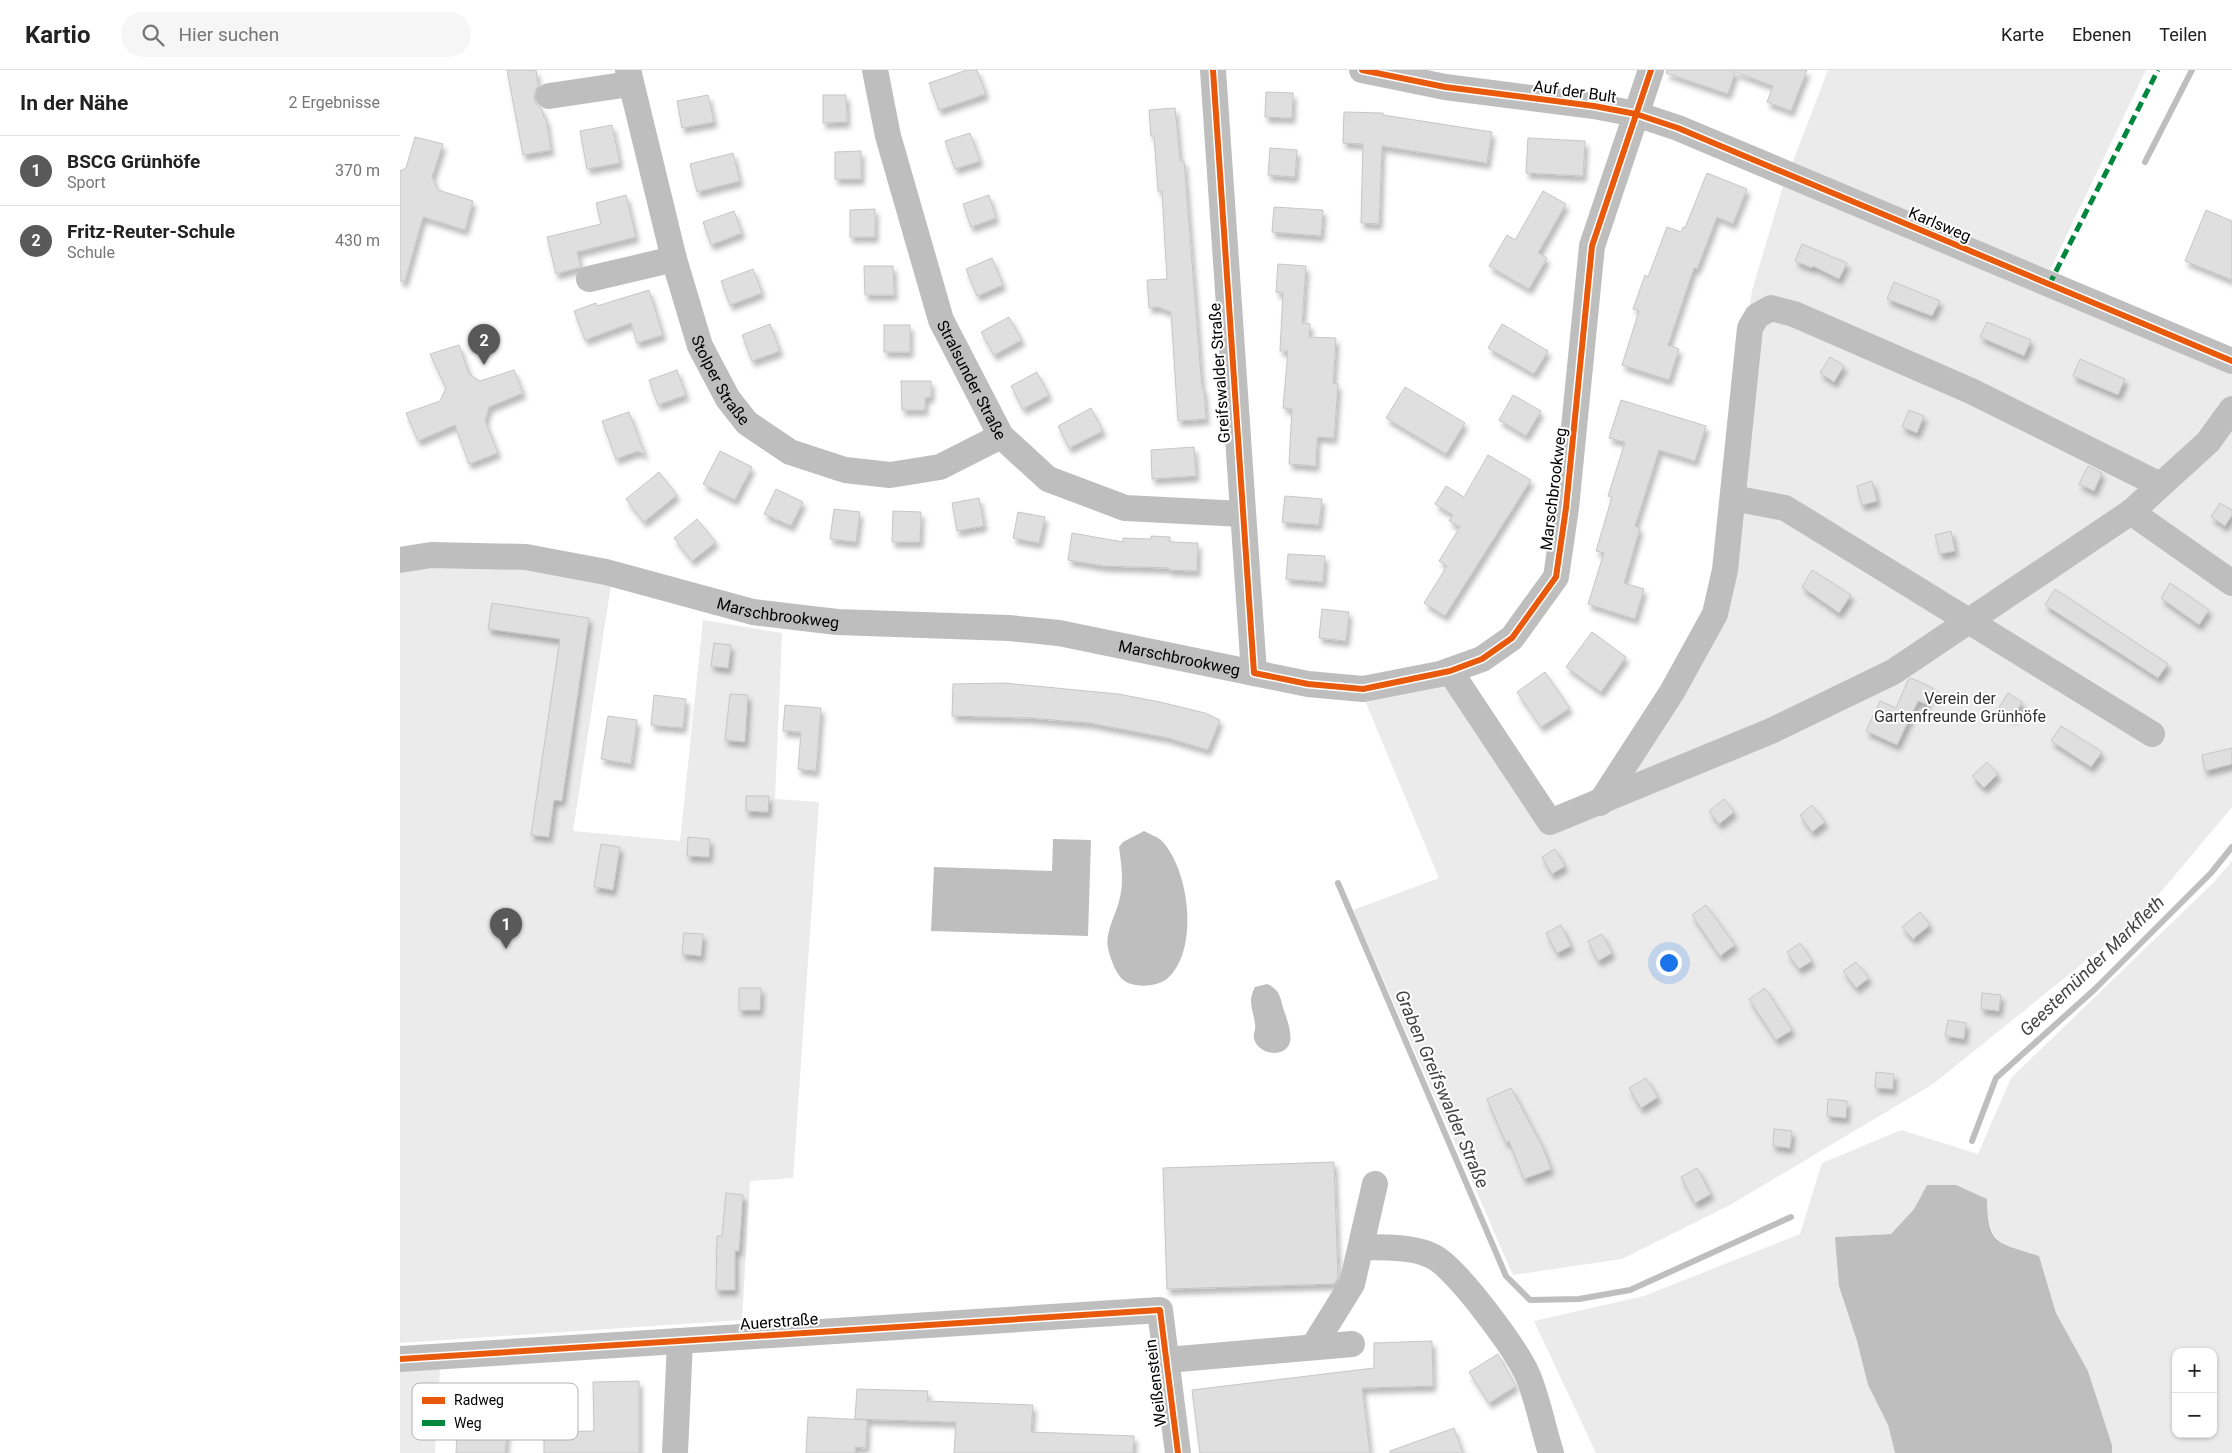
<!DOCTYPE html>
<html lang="de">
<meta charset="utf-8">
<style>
body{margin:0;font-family:Roboto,sans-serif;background:#f6f6f6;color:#222}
.controls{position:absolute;right:15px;bottom:15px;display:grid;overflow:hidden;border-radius:10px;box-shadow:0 1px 4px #0004}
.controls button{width:45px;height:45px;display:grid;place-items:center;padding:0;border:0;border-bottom:1px solid #e0e0e0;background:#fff;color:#222;font:25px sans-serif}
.you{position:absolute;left:1268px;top:892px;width:18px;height:18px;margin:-12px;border:4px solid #fff;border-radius:50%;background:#1a73e8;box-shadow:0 0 0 8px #1a73e833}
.badge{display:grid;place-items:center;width:32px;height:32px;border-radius:50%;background:#595959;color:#fff;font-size:16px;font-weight:700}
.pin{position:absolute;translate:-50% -41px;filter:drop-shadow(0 1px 2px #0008)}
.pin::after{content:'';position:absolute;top:26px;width:18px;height:15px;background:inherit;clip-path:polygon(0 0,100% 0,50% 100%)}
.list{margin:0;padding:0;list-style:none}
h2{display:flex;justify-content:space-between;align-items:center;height:65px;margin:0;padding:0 20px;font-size:21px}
h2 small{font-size:16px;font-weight:400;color:#767676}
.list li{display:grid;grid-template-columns:32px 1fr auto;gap:15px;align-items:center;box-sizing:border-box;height:70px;padding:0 20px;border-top:1px solid #e0e0e0}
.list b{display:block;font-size:19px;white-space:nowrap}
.list p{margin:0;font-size:16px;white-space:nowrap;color:#767676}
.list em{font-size:16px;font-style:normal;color:#767676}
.icon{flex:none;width:28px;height:28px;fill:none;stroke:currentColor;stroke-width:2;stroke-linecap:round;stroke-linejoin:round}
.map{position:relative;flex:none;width:1832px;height:1383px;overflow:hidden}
header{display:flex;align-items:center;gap:30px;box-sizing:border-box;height:70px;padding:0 25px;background:#fff;border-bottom:1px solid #e0e0e0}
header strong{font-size:24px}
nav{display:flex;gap:28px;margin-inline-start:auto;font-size:18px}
.search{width:350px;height:45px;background:#f6f6f6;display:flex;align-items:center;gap:12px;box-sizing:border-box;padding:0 18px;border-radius:28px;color:#767676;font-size:19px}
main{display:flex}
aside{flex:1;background:#fff}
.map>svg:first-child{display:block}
.green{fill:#ebebeb;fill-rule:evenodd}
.water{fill:#bebebe}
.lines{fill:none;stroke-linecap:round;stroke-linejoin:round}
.stream{stroke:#bebebe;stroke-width:6}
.building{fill:#dfdfdf;stroke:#c6c6c6;filter:url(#shadow)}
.minor{stroke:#bebebe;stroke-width:26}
.quiet{stroke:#00873e;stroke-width:5;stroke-dasharray:10 5;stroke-linecap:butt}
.cycleway-casing{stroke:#fff;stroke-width:9}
.cycleway{stroke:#e8590c;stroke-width:6}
.labels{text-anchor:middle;stroke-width:4;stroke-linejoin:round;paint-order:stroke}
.street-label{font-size:16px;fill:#000;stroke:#fff}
.park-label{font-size:16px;fill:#323232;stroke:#fff}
.water-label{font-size:18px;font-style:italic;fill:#434343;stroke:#fff}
.key{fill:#fff;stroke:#b2b2b2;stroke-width:1}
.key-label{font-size:14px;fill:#000}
</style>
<header>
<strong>Kartio</strong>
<div class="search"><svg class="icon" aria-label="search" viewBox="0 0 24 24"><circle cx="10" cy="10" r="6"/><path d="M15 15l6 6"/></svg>Hier suchen</div>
<nav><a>Karte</a><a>Ebenen</a><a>Teilen</a></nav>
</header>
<main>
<aside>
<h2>In der Nähe<small>2 Ergebnisse</small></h2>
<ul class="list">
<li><span class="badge">1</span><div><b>BSCG Grünhöfe</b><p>Sport</p></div><em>370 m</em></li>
<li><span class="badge">2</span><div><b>Fritz-Reuter-Schule</b><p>Schule</p></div><em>430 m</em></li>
</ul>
</aside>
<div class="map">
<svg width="1832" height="1383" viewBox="0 0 1832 1383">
<defs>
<filter id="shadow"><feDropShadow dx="3" dy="5.5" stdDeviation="2.5" flood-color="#0004"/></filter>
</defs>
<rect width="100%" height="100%" fill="#fff"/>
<g class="green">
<polygon points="1428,0 1746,0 1650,200 1392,94"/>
<polygon points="1383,116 1832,303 1832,737 1738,849 1533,1014 1330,1135 1222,1189 1113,1205 953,840 1039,808 963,626 1064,604 1152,740 1197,726 1304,546 1320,491 1344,267 1352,221"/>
<polygon points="124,495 211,515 173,761 280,771 303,550 382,563 375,729 419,732 393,1108 350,1111 342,1250 0,1273 0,496"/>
<path d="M1832,791V1383H1712V1375L1688,1301L1656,1243L1639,1186C1598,1172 1589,1176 1587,1129L1527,1115L1514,1139L1491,1164L1435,1167L1468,1315L1488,1355L1495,1383H1196L1134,1251L1244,1226L1400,1164L1422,1093L1501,1060L1578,1084L1611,1008L1814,812ZM1776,1282H1813V1364H1776Z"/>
<polygon points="40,1299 35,1383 0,1383 0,1301"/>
</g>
<g class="water">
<path d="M744,761C749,764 756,766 761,770C789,798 800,879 768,908C758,917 733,919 722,909C715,902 710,887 708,878C705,860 717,844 720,827C724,811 721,793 719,777L723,772Z"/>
<polygon points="653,769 691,770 688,866 531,861 534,797 652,801"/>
<path d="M867,914C881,920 880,928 884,941C887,949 892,963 890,972C885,989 859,985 854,969C853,965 856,959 855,954C853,938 847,932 855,917Z"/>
<path d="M1527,1115H1556L1587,1129C1588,1176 1597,1172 1639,1186L1656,1243L1688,1301L1712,1375V1383H1495L1488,1355L1468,1315L1457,1271L1439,1216L1435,1167L1491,1164L1514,1139Z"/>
</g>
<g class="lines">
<g class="stream">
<polyline points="1745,92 1792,0"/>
<polyline points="938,813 1106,1206 1130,1230 1179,1229 1230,1220 1391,1147"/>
<polyline points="1572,1071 1596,1008 1695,919 1811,803 1832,777"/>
</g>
</g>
<g class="building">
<polygon points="107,0 136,0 138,16 135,21 134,29 137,35 142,39 144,48 146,48 151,80 123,85"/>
<polygon points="567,0 577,0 586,24 539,40 529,13"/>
<polygon points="1267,0 1407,0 1391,41 1367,32 1373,16 1335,2 1328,24 1266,3"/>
<polygon points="866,22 893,23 892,48 865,47"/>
<polygon points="308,25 314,52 282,58 277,31"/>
<polygon points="423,25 446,25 447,52 423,53"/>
<polygon points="775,38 780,91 784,91 802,319 804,319 806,349 778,351 771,242 758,237 749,238 747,210 767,209 762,121 758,121 754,66 751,66 749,40"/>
<polygon points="944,42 983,43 983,45 1092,62 1087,93 982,76 979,154 961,153 963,74 943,73"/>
<polygon points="212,55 220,93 187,99 180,61"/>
<polygon points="570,63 580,91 555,99 545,71"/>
<polygon points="15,67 43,74 32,107 38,120 73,131 65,160 23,147 5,211 0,211 0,101 6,98"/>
<polygon points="1128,68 1185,71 1183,106 1126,103"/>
<polygon points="870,78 897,80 895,107 868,105"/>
<polygon points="461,81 461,109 435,109 435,82"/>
<polygon points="333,83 340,111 297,122 290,94"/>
<polygon points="1307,103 1347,119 1333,154 1317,147 1297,199 1294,198 1268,275 1279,279 1269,310 1222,295 1239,241 1233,239 1245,205 1248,207 1267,157 1281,162 1283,157 1285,158"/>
<polygon points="1143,121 1166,134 1138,183 1147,188 1129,219 1089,196 1107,165 1115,170"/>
<polygon points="226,125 236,167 177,182 181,197 156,204 147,167 201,154 196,133"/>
<polygon points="589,125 596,148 571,157 563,134"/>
<polygon points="874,137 923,140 921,166 872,162"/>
<polygon points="475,139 475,167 450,167 450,140"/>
<polygon points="1806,140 1832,151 1832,210 1785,191"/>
<polygon points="334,141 342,163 311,175 303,152"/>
<polygon points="1402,174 1447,193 1439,209 1413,196 1412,198 1395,191"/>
<polygon points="592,188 603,215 577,226 566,199"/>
<polygon points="878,194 906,196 902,253 910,254 909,267 936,268 933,313 938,314 934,368 917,367 916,396 889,394 892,339 883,338 888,281 880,281 883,223 876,222"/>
<polygon points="464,196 493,196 494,225 465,225"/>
<polygon points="353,199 362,223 330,235 321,211"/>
<polygon points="1494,212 1540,231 1532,246 1487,229"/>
<polygon points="249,220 263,265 237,273 231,253 185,270 174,241 196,233 197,236"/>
<polygon points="609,247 622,270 594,285 581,262"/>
<polygon points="1587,252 1631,270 1624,286 1580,267"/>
<polygon points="370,254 380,281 352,291 342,265"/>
<polygon points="1102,254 1148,281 1134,304 1088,278"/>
<rect x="484" y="255" width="26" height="27"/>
<polygon points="59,275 69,304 80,311 114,300 123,323 89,337 85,351 98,383 69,394 55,355 18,371 6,343 40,331 46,318 30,284"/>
<polygon points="1430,287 1444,296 1434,312 1420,303"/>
<polygon points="1680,289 1725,309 1718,325 1673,306"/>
<polygon points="277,300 286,325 258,335 249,310"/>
<polygon points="637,302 649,325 623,339 611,316"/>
<polygon points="501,311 531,311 531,327 525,328 525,340 502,340"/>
<polygon points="1005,317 1065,353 1046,384 986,348"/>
<polygon points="1113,325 1141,341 1126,366 1099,350"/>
<polygon points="1221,330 1306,356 1295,391 1259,380 1235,456 1240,458 1224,513 1244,519 1235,549 1188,534 1204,483 1196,481 1212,427 1208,426 1225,372 1209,368"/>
<polygon points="691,338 703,361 669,378 658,356"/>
<polygon points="1509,340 1524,346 1517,363 1502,357"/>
<polygon points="229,342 245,385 238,381 216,389 202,351"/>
<polygon points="794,377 796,406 752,409 751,380"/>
<polygon points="320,381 352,397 335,430 303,414"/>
<polygon points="1088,385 1131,410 1045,546 1024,533 1047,496 1039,491 1060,457 1049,451 1053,445 1035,434 1046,416 1064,427"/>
<polygon points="1688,396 1702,403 1694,421 1679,414"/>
<polygon points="259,402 277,425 244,452 226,429"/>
<polygon points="1472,411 1477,431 1462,435 1457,416"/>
<polygon points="376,419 403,432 391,456 364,444"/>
<polygon points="885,426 922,429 919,455 882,452"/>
<polygon points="579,428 584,456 557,461 552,433"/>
<polygon points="1820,433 1832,440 1832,445 1825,456 1811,447"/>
<polygon points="434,439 460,442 456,472 430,469"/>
<polygon points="493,441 521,442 520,472 492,472"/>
<polygon points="618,442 645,447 639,473 613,468"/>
<polygon points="297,449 316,472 292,491 274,468"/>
<polygon points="1551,461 1555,481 1540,484 1535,465"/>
<polygon points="672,463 723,472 723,468 751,469 751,466 770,467 770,472 798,473 797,501 769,500 769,498 704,496 668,490"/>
<polygon points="888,484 925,486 923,512 886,509"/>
<polygon points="1412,500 1451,525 1439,543 1402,517"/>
<polygon points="1770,513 1809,540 1799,555 1761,528"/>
<polygon points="1655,519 1768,594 1758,608 1645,535"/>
<polygon points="92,533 189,548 162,731 154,730 149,767 131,765 160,569 88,559"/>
<polygon points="922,539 949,542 946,571 919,568"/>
<polygon points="1192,562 1226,587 1201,622 1166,597"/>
<polygon points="314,573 331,575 328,598 311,596"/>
<polygon points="1145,602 1170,638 1141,657 1117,622"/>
<polygon points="1511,608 1533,618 1526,634 1518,631 1497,675 1466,661 1480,631 1496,638 1508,610"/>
<polygon points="604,613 718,624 760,632 805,643 820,650 808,680 768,668 690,653 630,648 552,646 553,614"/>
<polygon points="1608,623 1622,632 1613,648 1598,639"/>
<polygon points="330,624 348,625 345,672 325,670"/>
<polygon points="254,625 286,629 283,658 251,655"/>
<polygon points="385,635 421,638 416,701 398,699 401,662 383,661"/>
<polygon points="208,646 237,650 231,694 201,689"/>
<polygon points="1661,656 1702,682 1691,697 1651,671"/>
<polygon points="1832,678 1832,694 1805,701 1802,685"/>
<polygon points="1587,692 1598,704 1584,718 1572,706"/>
<polygon points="346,726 369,726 368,742 346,741"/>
<polygon points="1324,729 1334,742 1319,754 1309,741"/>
<polygon points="1412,735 1425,752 1412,762 1400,745"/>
<polygon points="288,767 310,769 309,787 287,786"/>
<polygon points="201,774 220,777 213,820 194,817"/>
<polygon points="1155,779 1165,796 1152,804 1142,787"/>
<polygon points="1306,835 1335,875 1320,886 1292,845"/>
<polygon points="1520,842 1530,855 1513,869 1502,857"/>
<polygon points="1161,855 1171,876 1157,883 1146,863"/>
<polygon points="284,863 303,864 301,886 282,884"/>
<polygon points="1202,864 1212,883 1198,891 1188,871"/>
<polygon points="1400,873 1412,891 1399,899 1387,882"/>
<polygon points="1456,892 1469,908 1456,918 1443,901"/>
<polygon points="339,918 361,918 360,940 339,940"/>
<polygon points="1365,918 1392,960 1376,970 1349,929"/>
<polygon points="1582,923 1601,925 1599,941 1581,939"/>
<polygon points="1548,950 1566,953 1564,969 1545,966"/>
<polygon points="1476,1002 1494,1004 1493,1019 1475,1018"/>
<polygon points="1246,1008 1258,1027 1241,1038 1229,1018"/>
<polygon points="1111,1018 1142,1076 1151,1099 1124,1109 1109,1071 1106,1073 1087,1029"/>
<polygon points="1428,1029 1447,1031 1446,1048 1427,1046"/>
<polygon points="1374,1059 1392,1061 1390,1078 1373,1076"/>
<polygon points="934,1092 938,1208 934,1214 767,1219 763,1098"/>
<polygon points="1297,1098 1311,1124 1295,1133 1281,1107"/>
<polygon points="326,1123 343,1125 339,1181 335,1181 335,1220 316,1220 317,1166 322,1166"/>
<polygon points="1032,1271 1033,1316 962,1318 970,1383 800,1383 792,1320 974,1298 974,1273"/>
<polygon points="1098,1284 1116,1316 1089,1333 1069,1302"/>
<polygon points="239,1311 239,1383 144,1383 144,1362 194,1361 193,1312"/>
<polygon points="119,1319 147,1321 145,1351 108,1348 105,1383 56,1383 59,1328 99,1330 100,1323 118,1324"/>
<polygon points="457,1319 528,1321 527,1331 633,1335 631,1362 734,1366 733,1383 554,1383 556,1352 455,1349"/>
<polygon points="408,1347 467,1350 466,1378 455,1377 455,1383 406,1383"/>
<polygon points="1054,1358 1063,1383 990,1383 990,1381"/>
</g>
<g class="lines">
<g class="minor">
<path id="s1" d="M228,0L274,189L300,276L328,329L347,353L390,382L445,400L490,405L540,397L601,366"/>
<path id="s2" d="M475,0L488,66L541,250L601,366L648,409L725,438L843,444"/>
<polyline points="813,0 854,603"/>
<polyline points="962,0 1045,17 1194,36 1236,44 1278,58 1832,291"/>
<polyline points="149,26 230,14"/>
<polyline points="189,209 274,189"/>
<polyline points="1333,428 1385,438 1752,664"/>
<polyline points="1731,442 1832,513"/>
<path id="s3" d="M0,490L31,485L126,487L206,502L353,542L437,552L609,558L659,563L908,614L963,619L1040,604L1082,589L1112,568L1156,507L1166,438L1192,176L1251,0"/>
<polyline points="1050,601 1150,752 1371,661 1493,602 1731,442 1808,372 1832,339"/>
<polyline points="1200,733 1272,622 1315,544 1325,500 1350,258 1357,246 1371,238 1394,244 1571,321 1760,415"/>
<path d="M962,1177C985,1178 1013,1176 1034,1187C1057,1199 1117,1280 1128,1306C1138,1330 1143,1358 1151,1383"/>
<polyline points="913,1277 952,1214 975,1114"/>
<polyline points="0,1289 760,1240 778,1383"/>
<polyline points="767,1290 952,1274"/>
<polyline points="275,1383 280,1271"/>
</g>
<polyline class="quiet" points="1649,215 1758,0"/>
<defs>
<g id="cycleway">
<polyline points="813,0 854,603 908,614 963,619 1050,601 1082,589 1112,568 1156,507 1166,438 1192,176 1251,0"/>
<polyline points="962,0 1045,17 1194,36 1236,44 1278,58 1832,291"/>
<polyline points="0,1289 760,1240 778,1383"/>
</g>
</defs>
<use href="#cycleway" class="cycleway-casing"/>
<use href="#cycleway" class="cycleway"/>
</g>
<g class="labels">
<g class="street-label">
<text transform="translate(1175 21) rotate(8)" y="6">Auf der Bult</text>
<text transform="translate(1540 154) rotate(23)" y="6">Karlsweg</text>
<text transform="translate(819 303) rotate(-94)" y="6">Greifswalder Straße</text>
<text dy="6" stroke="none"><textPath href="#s1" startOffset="325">Stolper Straße</textPath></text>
<text dy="6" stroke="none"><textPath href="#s2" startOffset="326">Stralsunder Straße</textPath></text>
<text transform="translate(1153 419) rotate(-83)" y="6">Marschbrookweg</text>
<text dy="6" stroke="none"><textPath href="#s3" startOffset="385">Marschbrookweg</textPath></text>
<text dy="6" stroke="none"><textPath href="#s3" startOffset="790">Marschbrookweg</textPath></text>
<text transform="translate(379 1251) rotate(-4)" y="6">Auerstraße</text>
<text transform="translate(755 1313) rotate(-97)" y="6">Weißenstein</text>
</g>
<g class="park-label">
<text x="1560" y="634">Verein der<tspan x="1560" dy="18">Gartenfreunde Grünhöfe</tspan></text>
</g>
<g class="water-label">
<text transform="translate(1692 896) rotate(-44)" y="6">Geestemünder Markfleth</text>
<text transform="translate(1042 1019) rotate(67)" y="6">Graben Greifswalder Straße</text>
</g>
</g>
<rect x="12" y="1313" width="166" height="57" rx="8" class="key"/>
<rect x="22" y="1327" width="23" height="7" fill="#e8590c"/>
<rect x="22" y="1350" width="23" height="6" fill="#00873e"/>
<g class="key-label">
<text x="54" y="1335">Radweg</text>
<text x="54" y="1358">Weg</text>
</g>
</svg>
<div class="controls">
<button>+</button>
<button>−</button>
</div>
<div class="you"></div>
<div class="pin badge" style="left:106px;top:879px">1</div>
<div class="pin badge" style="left:84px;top:295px">2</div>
</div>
</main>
